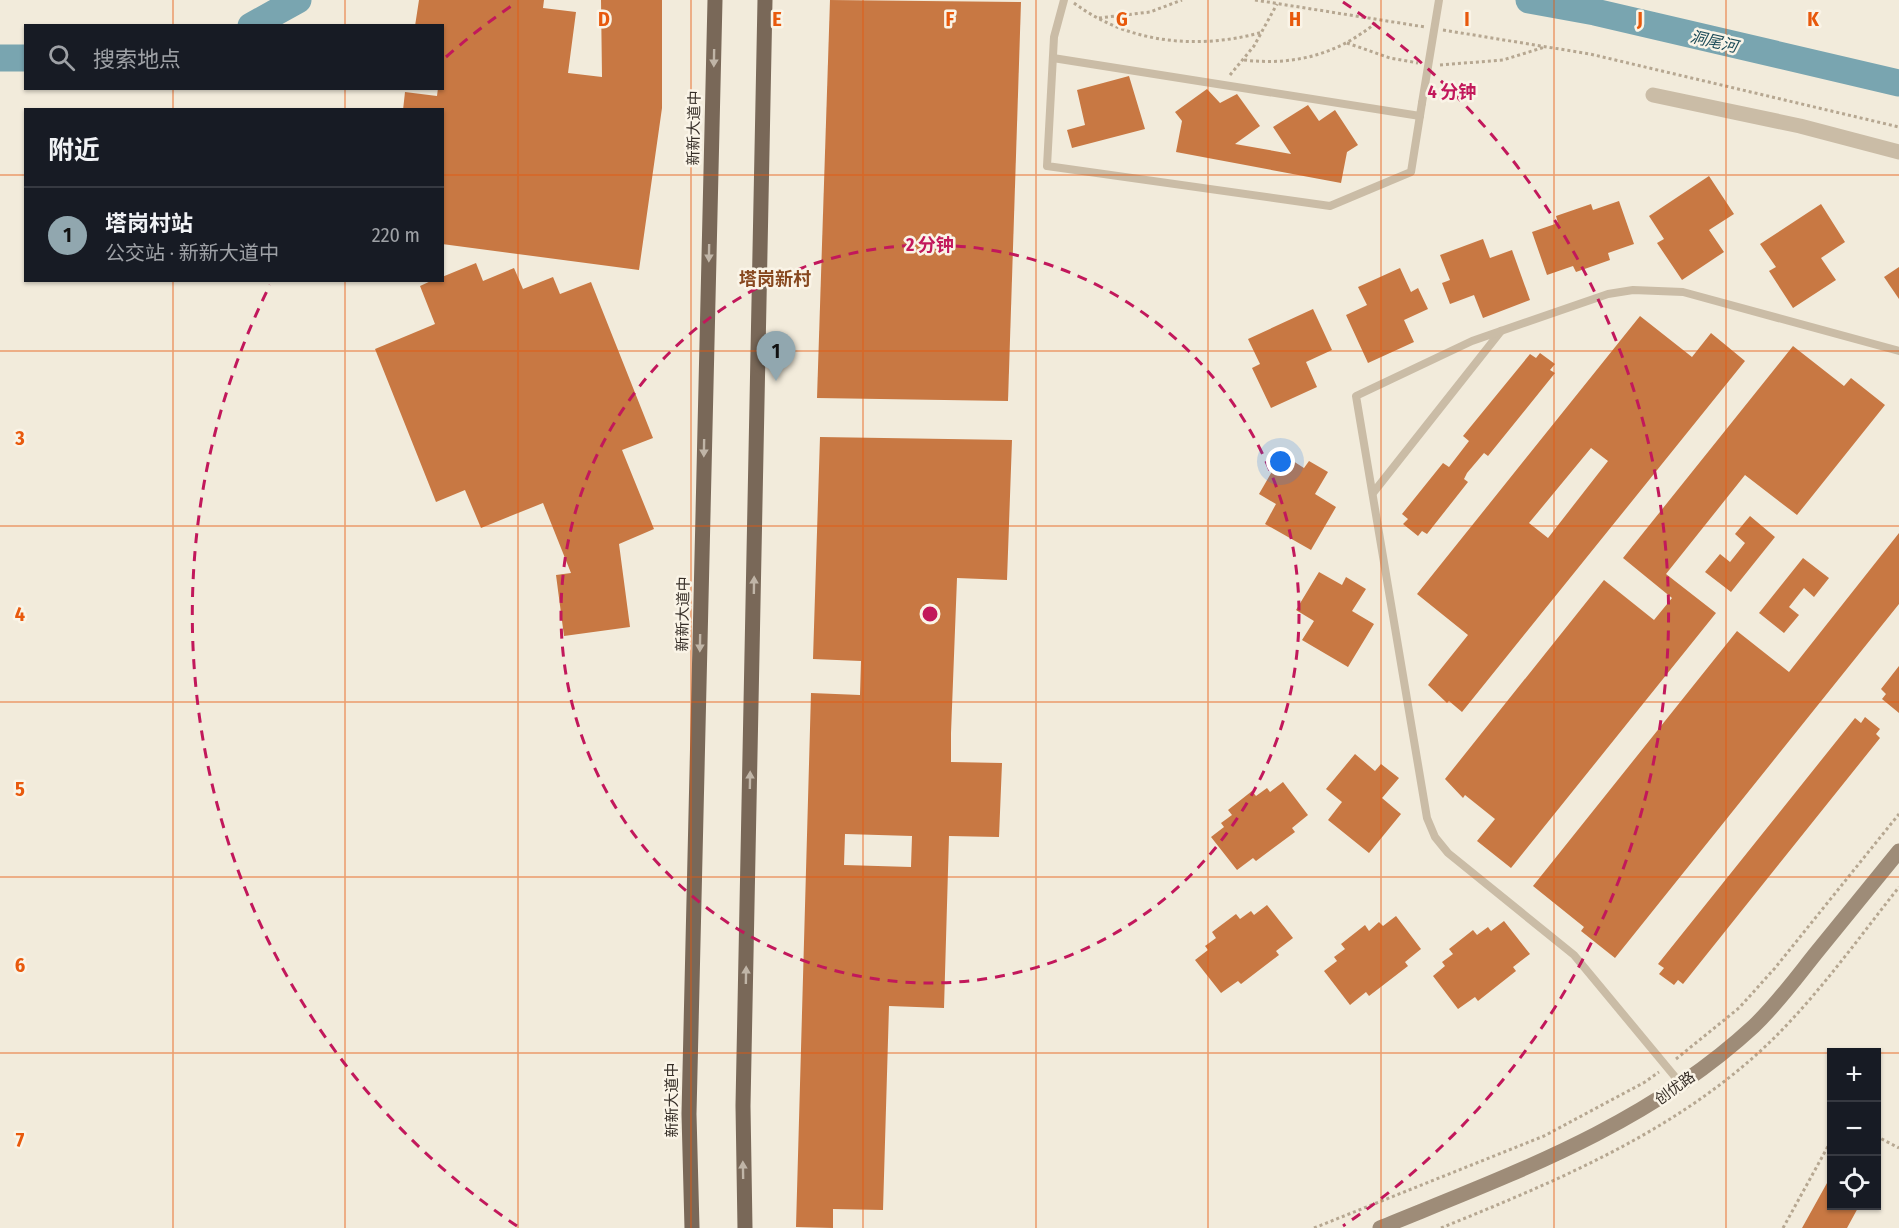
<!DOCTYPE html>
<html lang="zh">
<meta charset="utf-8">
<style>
body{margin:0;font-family:"Fira Sans Condensed","Noto Sans SC",sans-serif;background:#242831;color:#f1f3f6}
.controls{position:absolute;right:18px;bottom:18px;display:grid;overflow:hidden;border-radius:0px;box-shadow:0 2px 4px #0004}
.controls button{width:54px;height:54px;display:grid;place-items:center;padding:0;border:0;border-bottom:2px solid #363941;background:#171b24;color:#f1f3f6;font:30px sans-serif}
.you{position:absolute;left:1281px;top:462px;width:21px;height:21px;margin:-15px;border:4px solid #fff;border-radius:50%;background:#1a73e8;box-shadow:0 0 0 9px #1a73e833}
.badge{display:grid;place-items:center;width:39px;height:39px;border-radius:50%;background:#91a7af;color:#111;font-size:20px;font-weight:700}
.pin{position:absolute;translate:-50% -50px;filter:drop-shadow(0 2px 3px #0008)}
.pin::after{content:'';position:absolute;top:32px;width:21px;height:18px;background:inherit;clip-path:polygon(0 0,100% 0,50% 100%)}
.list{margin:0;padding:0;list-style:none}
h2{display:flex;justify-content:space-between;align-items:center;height:78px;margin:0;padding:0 24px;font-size:26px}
h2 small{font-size:20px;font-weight:400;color:#9ea1a6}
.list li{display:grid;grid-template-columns:39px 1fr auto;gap:18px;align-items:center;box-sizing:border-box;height:96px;padding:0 24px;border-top:2px solid #363941}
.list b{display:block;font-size:22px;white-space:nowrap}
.list p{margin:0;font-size:20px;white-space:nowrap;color:#9ea1a6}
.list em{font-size:20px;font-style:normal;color:#9ea1a6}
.icon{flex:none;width:33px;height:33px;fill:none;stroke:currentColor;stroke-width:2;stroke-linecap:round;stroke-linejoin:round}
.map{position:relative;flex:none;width:1899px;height:1228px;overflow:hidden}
.search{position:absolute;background:#171b24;box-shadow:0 2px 4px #0004;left:24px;top:24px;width:420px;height:66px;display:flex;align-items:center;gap:15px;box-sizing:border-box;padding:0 21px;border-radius:0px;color:#9ea1a6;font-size:22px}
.panel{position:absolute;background:#171b24;box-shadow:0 2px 4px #0004;left:24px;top:108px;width:420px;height:174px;border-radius:0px}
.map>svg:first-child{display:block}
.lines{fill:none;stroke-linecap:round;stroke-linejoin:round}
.river{stroke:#79a5b0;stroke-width:27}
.building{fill:#c87843;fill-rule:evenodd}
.path{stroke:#b6a791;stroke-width:3;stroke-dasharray:3 3;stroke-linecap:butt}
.lane{stroke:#cabca6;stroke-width:8}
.street{stroke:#cabca6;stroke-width:15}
.secondary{stroke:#9e8c78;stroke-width:15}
.primary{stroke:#796858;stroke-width:15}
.lane-bridge{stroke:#cabca6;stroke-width:8}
.oneway{fill:#c0b5a7}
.grid{fill:none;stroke:#e8590c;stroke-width:1.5;stroke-opacity:0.55}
.ring{fill:none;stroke:#c2185b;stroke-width:3;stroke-dasharray:10 8}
.labels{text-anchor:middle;stroke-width:5;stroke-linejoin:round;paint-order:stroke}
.street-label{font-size:15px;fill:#362e27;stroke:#faf4e7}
.water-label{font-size:16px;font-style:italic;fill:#1c4b58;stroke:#faf4e7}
.quarter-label{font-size:18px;font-weight:bold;fill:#87481f;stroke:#faf4e7}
.grid-label{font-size:20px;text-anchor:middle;font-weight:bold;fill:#e8590c;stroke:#faf4e7;stroke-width:5;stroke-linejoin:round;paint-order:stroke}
.centre{fill:#c2185b;stroke:#faf4e7;stroke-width:3}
.ring-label{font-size:18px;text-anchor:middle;font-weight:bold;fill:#c2185b;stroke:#faf4e7;stroke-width:5;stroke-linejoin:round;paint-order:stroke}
</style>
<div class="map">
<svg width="1899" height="1228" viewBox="0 0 1899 1228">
<rect width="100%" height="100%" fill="#f2ebdb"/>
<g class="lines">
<g class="river">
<polyline points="1529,0 1595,12 1899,83"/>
<polyline points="251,26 298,0"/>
<polyline points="0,58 26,58"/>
</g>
</g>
<g class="building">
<polygon points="419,0 544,0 543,8 576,12 568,73 602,77 601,0 662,0 662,108 639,270 442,244 442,110 403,110 405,92 437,96 438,88 442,88 442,26 415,26"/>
<polygon points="830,0 1021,2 1008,401 817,398"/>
<polygon points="1129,76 1145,129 1072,148 1067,130 1085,125 1077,90"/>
<polygon points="1207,89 1220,103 1237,94 1260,126 1235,144 1291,154 1273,127 1308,105 1319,121 1335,110 1358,145 1347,152 1341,183 1176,152 1182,121 1175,112"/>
<polygon points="1709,176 1734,214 1709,230 1724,252 1682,280 1657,243 1664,239 1649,216"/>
<polygon points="1619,201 1634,244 1608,253 1610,260 1576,272 1573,266 1547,275 1532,232 1558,223 1556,216 1591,204 1593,210"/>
<polygon points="1821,204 1845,242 1821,258 1836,280 1793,308 1769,271 1776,267 1760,244"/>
<polygon points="1483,239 1490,258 1512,250 1530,300 1483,318 1474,295 1450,304 1442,283 1450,280 1440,255"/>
<polygon points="476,263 483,281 514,268 523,289 553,277 560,294 591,282 653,438 622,450 654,529 619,544 630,627 564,636 556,575 571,573 543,503 481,528 465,490 436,502 375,349 435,324 420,286 433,280 442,280 442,277"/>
<polygon points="1899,267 1899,299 1884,277"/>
<polygon points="1400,268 1411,292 1418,288 1428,309 1404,320 1414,342 1368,363 1346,315 1367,305 1358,287"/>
<polygon points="1313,309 1332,350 1306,362 1317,387 1271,408 1252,368 1260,364 1248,339"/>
<path d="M1640,316L1692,357L1711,333L1745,361L1462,712L1449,701L1447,703L1428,685L1468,635L1417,594ZM1591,448L1608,461L1548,538L1529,523Z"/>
<polygon points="1793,346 1844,386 1851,378 1885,405 1797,515 1745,475 1666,574 1716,613 1511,868 1477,841 1495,819 1465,795 1463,798 1445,779 1604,580 1654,620 1672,598 1623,558"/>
<polygon points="1540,353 1555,364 1550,370 1555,373 1488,456 1484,453 1467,473 1464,479 1468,482 1427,534 1422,531 1418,536 1403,524 1408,519 1402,514 1443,463 1449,467 1469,441 1463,436 1530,354 1536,358"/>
<path d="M820,437L1012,440L1007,580L957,578L951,733V762L1002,763L999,837L949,836L944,1008L889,1006L883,1210L833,1209V1228L796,1227L811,693L860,695L861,661L813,659ZM845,834L912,836L911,867L844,865Z"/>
<polygon points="1282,454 1304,468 1309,461 1328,472 1315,494 1336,507 1311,550 1265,524 1276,504 1259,494"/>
<polygon points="1750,516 1775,537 1731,592 1705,572 1720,554 1730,562 1738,552 1745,543 1735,534"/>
<polygon points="1899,533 1899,604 1615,958 1581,931 1584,927 1533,886 1737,631 1789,672"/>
<polygon points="1803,558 1829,578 1814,597 1804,588 1796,598 1789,607 1799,615 1784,633 1759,613"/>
<polygon points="1319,572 1342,585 1346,577 1366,589 1352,611 1374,624 1348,667 1302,640 1314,621 1296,610"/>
<polygon points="1899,666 1899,713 1882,699 1886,694 1881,689"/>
<polygon points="1865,717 1880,729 1876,734 1880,738 1683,984 1678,980 1674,985 1659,974 1664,968 1658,964 1855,718 1861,723"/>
<polygon points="1355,754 1375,771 1381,764 1399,778 1382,798 1401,814 1369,853 1328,820 1342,802 1326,789"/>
<polygon points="1283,782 1308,815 1292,828 1295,832 1256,861 1253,858 1237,870 1211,837 1224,827 1221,823 1232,815 1228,810 1252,791 1256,796 1267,788 1270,792"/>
<polygon points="1267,905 1293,938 1276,951 1279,955 1241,984 1238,981 1221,993 1195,960 1208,950 1205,946 1216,938 1212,932 1236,914 1240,919 1251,911 1254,915"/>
<polygon points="1396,916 1421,949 1405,962 1408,966 1369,996 1366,992 1350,1005 1324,971 1337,961 1334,957 1345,949 1341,944 1365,925 1369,931 1379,922 1383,926"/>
<polygon points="1504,921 1530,954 1513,967 1516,971 1478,1001 1475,997 1458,1009 1433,976 1445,966 1442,962 1453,954 1449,949 1473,930 1477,935 1488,927 1491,931"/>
<polygon points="1832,1174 1832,1206 1859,1206 1847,1228 1802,1228"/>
</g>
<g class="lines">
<g class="path">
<polyline points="1255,0 1425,27"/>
<path d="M1074,3C1129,44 1199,50 1263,32"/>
<polyline points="1099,18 1150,12 1182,0"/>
<polyline points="1443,30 1590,54 1899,127"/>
<polyline points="1347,43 1390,58 1418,63"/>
<path d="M1244,60C1295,66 1339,54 1378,21"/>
<polyline points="1440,65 1503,60 1545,47"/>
<polyline points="1230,75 1254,46 1277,4"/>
<polyline points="1676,1059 1739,1008 1775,968 1899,814"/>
<polyline points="1876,1136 1899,1148"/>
<polyline points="1314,1228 1544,1136 1645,1082 1659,1072"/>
<path d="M1441,1228C1559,1180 1678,1131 1771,1041C1818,995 1858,939 1899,887"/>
<polyline points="1783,1228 1832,1139"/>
</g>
<g class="lane">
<polyline points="1064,0 1054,37 1047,166 1330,206 1411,172 1422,103"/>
<polyline points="1053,58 1420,116"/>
<polyline points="1373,493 1501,331"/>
<polyline points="1681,1084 1574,955 1448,853 1435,837 1427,818 1356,396 1472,341 1608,294 1633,290 1683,292 1899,351"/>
</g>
<polyline class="street" points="1653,95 1800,126 1899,152"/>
<path class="secondary" d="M1380,1228C1514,1173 1646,1126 1754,1026C1777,1004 1796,978 1816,953C1844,919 1871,885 1899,851"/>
<g class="primary">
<polyline points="692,1228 689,1114 715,0"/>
<polyline points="745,1228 743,1106 765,0"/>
</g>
<polyline class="lane-bridge" points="1422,103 1439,0"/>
</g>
<defs><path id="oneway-solid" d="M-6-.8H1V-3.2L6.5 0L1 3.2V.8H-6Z" transform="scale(1.5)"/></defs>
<g class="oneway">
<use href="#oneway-solid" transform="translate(714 58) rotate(91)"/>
<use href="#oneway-solid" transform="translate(709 253) rotate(91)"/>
<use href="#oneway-solid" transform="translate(704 448) rotate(91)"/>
<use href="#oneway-solid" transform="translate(754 585) rotate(-89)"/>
<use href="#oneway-solid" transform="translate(700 643) rotate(91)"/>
<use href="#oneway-solid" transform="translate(750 780) rotate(-89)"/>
<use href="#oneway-solid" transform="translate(746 975) rotate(-89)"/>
<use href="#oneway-solid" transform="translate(743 1170) rotate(-91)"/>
</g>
<path class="grid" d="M173,0V26M345,0V26M518,0V1228M691,0V1228M863,0V1228M1036,0V1228M1208,0V1228M1381,0V1228M1554,0V1228M1726,0V1228M173,88V110M345,88V110M0,175H26M442,175H1899M173,280V1228M345,280V1228M0,351H1899M0,526H1899M0,702H1899M0,877H1899M0,1053H1832M1876,1053H1899"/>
<g class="ring">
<circle cx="930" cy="614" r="369"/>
<path d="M517 1226A738 738 0 0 1 270 285M446 57A738 738 0 0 1 517 2M1343 2A738 738 0 0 1 1343 1226"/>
</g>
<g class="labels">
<g class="street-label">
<text transform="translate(694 128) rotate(-89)" y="5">新新大道中</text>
<text transform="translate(683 614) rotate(-89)" y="5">新新大道中</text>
<text transform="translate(1675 1088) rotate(-36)" y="5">创优路</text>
<text transform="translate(672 1100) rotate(-90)" y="5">新新大道中</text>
</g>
<g class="water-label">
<text transform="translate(1714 41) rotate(13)" y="6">洞尾河</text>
</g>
<g class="quarter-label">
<text x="775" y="285">塔岗新村</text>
</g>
</g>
<g class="grid-label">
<text x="604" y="26">D</text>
<text x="777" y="26">E</text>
<text x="950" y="26">F</text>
<text x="1122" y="26">G</text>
<text x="1295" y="26">H</text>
<text x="1467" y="26">I</text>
<text x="1640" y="26">J</text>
<text x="1813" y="26">K</text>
<text x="20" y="445">3</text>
<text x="20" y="621">4</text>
<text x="20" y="796">5</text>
<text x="20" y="972">6</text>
<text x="20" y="1147">7</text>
</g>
<circle cx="930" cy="614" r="9" class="centre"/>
<g class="ring-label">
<text x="1452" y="98">4 分钟</text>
<text x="930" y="251">2 分钟</text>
</g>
</svg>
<div class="controls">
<button>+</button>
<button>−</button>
<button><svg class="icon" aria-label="locate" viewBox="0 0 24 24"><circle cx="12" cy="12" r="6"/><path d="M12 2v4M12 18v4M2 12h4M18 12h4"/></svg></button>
</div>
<div class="you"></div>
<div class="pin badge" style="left:776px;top:381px">1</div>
<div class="search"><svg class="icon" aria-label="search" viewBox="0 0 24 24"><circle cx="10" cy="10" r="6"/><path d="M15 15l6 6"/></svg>搜索地点</div>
<section class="panel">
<h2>附近<small></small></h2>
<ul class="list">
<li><span class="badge">1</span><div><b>塔岗村站</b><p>公交站 · 新新大道中</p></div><em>220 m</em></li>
</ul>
</section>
</div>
